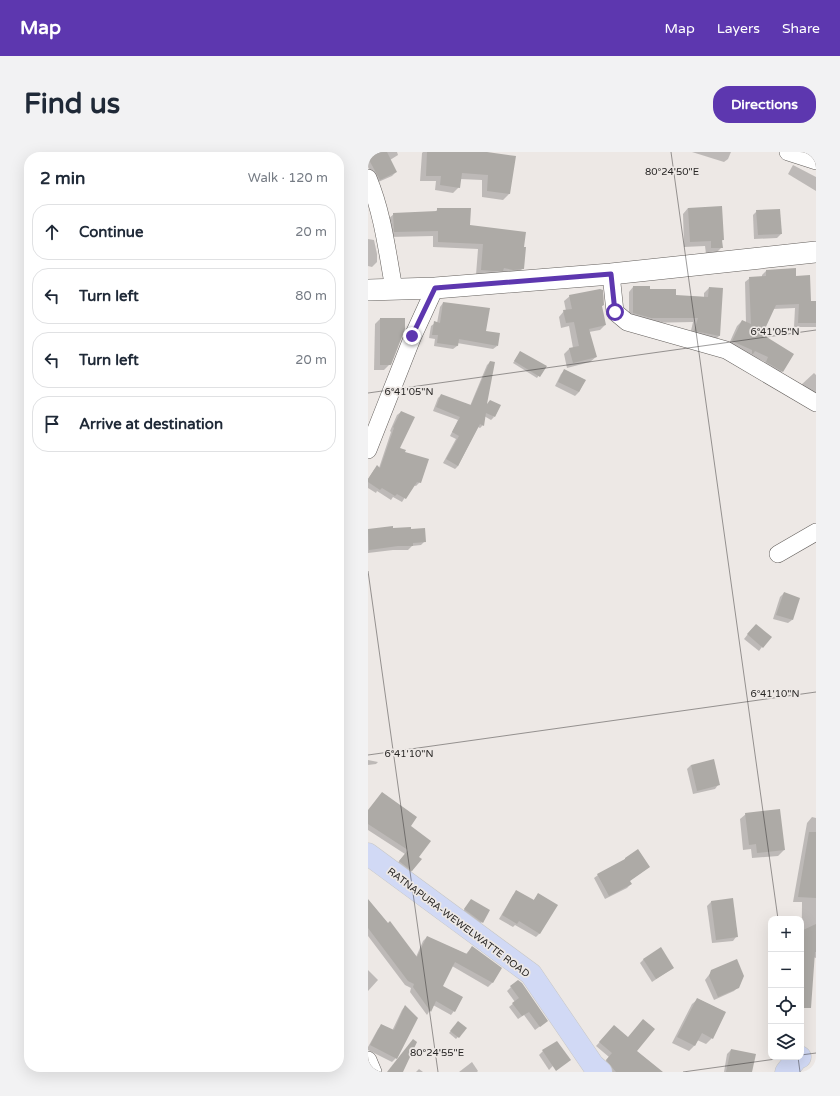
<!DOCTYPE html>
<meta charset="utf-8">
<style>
body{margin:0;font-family:"Varela Round",sans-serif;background:#f2f2f3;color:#1f2937}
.controls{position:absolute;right:12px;bottom:12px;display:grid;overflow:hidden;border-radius:8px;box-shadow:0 4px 16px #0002}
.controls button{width:36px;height:36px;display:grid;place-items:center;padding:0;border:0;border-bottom:1px solid #e0e1e3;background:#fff;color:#1f2937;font:20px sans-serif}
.stop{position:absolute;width:12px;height:12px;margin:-9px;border:3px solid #5d37af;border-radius:50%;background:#fff}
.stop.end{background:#5d37af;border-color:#fff;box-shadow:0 1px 4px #0008}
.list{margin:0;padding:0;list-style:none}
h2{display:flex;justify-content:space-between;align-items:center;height:52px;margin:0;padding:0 16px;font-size:17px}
h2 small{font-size:13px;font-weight:400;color:#747a83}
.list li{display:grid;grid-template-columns:26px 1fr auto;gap:12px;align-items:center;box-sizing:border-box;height:56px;margin:0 8px 8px;padding:0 8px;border:1px solid #e0e1e3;border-radius:16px}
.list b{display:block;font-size:15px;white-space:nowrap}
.list em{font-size:13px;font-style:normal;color:#747a83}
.icon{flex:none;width:22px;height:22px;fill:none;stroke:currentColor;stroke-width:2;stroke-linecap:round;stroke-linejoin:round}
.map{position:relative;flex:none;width:448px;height:920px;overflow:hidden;border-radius:16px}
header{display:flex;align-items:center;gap:24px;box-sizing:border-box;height:56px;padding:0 20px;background:#5d37af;color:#fff}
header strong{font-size:19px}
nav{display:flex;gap:22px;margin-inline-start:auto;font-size:14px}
.intro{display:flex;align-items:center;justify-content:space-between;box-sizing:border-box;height:96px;padding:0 24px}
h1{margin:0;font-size:28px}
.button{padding:10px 18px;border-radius:16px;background:#5d37af;color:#fff;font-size:14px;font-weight:700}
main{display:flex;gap:24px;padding:0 24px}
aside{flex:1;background:#fff;border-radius:16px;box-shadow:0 4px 16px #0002}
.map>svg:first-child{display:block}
.shadow{fill:#0003}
.building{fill:#adaaa6}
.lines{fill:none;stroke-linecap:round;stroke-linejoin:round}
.minor-casing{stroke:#635f5c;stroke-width:18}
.tertiary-casing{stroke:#635f5c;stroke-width:22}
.primary-casing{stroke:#c7c7c6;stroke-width:23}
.minor{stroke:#fff;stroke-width:17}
.tertiary{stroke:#fff;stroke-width:21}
.primary{stroke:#d1d9f5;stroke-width:22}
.route{stroke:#5d37af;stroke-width:5}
.ticks{fill:none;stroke:#282625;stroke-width:1;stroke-opacity:0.45}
.labels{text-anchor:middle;stroke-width:3.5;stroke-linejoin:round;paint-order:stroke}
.street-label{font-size:10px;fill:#282625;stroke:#ede8e5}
.ticks-label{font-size:10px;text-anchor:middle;fill:#282625;stroke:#ede8e5;stroke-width:3.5;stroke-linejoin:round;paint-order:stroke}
</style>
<header>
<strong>Map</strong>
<nav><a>Map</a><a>Layers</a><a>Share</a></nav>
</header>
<div class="intro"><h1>Find us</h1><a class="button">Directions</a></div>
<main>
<aside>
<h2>2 min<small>Walk · 120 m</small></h2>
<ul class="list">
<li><svg class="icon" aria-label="ahead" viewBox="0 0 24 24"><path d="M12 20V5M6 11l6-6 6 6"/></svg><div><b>Continue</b></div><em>20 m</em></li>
<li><svg class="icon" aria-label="left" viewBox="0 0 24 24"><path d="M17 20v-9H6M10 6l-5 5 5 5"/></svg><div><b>Turn left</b></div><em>80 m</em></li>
<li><svg class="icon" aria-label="left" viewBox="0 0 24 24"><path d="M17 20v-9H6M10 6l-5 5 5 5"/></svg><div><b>Turn left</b></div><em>20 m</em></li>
<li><svg class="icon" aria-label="arrive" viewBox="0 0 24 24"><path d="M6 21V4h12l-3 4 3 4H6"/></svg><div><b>Arrive at destination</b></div></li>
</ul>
</aside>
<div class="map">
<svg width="448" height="920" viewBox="0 0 448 920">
<rect width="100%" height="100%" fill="#ede8e5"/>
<g class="shadow">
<polygon points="3,0 29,0 30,3 22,8 28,20 24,24 8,31 0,15 0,1"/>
<polygon points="55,0 102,0 147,5 141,42 135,48 114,45 114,28 92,27 91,35 85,41 67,38 68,29 52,29 54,1"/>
<polygon points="324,0 363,0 360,7 356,10"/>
<polygon points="425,13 448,25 448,39 420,22"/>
<polygon points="320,56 355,88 353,89 354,95 348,101 338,102 337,94 316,95 315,62"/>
<polygon points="70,57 101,73 154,96 155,116 149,122 108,123 110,97 65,95 65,84 21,85 20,67 26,62 67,60"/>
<polygon points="389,59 413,82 409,86 386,87 385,63"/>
<polygon points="0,87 6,88 9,102 9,110 4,115 0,114"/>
<polygon points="398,119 427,125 442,150 448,150 448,175 426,175 427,156 405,157 395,179 396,185 414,219 410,224 394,215 397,210 360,194 369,174 374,169 378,171 377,130 382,126 394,125 394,123"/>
<polygon points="265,135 307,144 336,145 336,141 341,136 354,137 351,184 346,189 322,183 325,170 277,171 261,166 261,140"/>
<polygon points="202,144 235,153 233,155 237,173 232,178 221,180 228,205 222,210 199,216 196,202 201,197 205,196 201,174 193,176 191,165 196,159 198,159 196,149"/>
<polygon points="75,151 117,180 129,194 125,197 89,191 89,194 85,197 66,194 67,187 61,186 63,174 67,171 69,171 72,155"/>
<polygon points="12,167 22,212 16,218 6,218 7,172"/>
<polygon points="151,202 177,214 169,226 145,211"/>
<polygon points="122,210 118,253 126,265 123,268 116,264 115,273 112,276 110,275 90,314 87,317 75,311 88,287 82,284 90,268 65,259 70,246 73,243 102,254 119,213"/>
<polygon points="197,218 217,228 211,240 207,244 187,234 193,222"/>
<polygon points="446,221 448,223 448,246 432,234"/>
<polygon points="33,260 30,297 36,300 52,330 48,334 45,333 34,350 25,345 23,348 9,339 8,341 0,336 0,327 6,318 9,315 11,316 23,280 22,279 29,263"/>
<polygon points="24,375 24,377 42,378 57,389 53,393 44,394 40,398 25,398 0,401 0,378"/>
<polygon points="416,441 424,468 420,471 405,467 412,445"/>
<polygon points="384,477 394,495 391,499 376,487"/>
<polygon points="0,608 10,610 8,612 0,613"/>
<polygon points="323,613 350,633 347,637 325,642 319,617"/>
<polygon points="0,658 42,674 50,705 44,719 40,722 28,713 37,702 0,678"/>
<polygon points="378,662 416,698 410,704 384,706 383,697 375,698 372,667"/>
<polygon points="444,665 448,666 448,806 445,805 433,845 434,750 425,750 439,671"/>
<polygon points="257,707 281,715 261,729 263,732 259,736 237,747 226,726 230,723 254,710"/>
<polygon points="148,740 165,749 170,742 172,781 168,785 147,773 145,775 131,767 145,743"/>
<polygon points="0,748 48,805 55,789 59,785 98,802 104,795 132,816 124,831 120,835 84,814 74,835 86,859 83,863 65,853 59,863 42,840 43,836 37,833 0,784"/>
<polygon points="103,748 114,770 110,774 93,762"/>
<polygon points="364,748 368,785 365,789 344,791 339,754 343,750"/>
<polygon points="276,807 305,816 284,830 272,811"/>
<polygon points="0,818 10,828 0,839"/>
<polygon points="344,819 370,835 366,839 346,848 337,828"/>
<polygon points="143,835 175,872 167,878 156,863 150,867 141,855 147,850 139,839"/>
<polygon points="330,847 357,860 344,886 338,892 329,888 326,894 321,899 304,891 324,852"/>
<polygon points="37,854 49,866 28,906 24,910 0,898 0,895 10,877 14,873 24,879 34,858"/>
<polygon points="90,871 97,877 88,887 81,881"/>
<polygon points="243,878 260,886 267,900 291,920 241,920 235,912 241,905 228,894"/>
<polygon points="363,898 383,920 356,920 359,902"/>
<polygon points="175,899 197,901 181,918 171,903"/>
<polygon points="104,910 110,919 109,920 91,920"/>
<polygon points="51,917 55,920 48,920"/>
</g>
<g class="building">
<polygon points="0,0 19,0 29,20 12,28 0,6"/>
<polygon points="59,0 119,0 148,4 142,42 119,39 120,23 94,21 92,36 72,33 73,24 58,24"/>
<polygon points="354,54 356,88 354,88 355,96 343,96 343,89 322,90 320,56"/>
<polygon points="69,56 103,56 102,73 158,80 156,95 158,95 156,117 145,118 136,116 135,119 125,119 113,118 115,92 70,90 70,79 26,80 25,61 69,59"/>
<polygon points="412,57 414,82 390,83 388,58"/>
<polygon points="428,116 428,124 442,123 443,149 448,149 448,171 430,171 431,152 408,153 396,179 399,180 397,184 426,202 415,220 398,210 400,205 387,199 385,202 384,202 384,198 364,189 374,168 383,172 381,125 398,124 398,118"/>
<polygon points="265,134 282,134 282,137 308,137 308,143 340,145 341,135 355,136 352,184 326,179 330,166 283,166 265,161"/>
<polygon points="232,137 235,138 236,153 234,154 238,173 221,177 229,205 205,211 201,196 211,194 206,170 198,171 195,158 204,157 201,143"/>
<polygon points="75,150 122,156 118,179 132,181 130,194 91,187 90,194 69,191 70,183 64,183 66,169 72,171"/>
<polygon points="12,166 37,166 37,177 23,213 12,213"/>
<polygon points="152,199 179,214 172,225 146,209"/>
<polygon points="122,209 127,210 119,252 122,248 133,253 127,265 118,261 116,274 112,272 90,314 78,307 91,284 84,280 92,265 68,255 73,242 103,253"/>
<polygon points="196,217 218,228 211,240 190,230"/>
<polygon points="33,259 47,265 32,296 38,298 37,300 61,307 53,331 49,330 38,347 29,342 27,344 14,336 12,338 0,330 0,327 9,313 12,316 26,276 25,275"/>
<polygon points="25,374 25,376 43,375 43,377 57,376 58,390 45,391 45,394 30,394 1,398 0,377"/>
<polygon points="416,440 432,446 425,468 408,463"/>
<polygon points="388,472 404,485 395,496 379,482"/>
<polygon points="346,607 352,633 329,639 323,613"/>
<polygon points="14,640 49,665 43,674 63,689 51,705 54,707 44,719 31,709 40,698 0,672 0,658"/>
<polygon points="412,657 417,698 389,701 388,692 381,693 377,661"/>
<polygon points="441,680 448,680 448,746 430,745"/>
<polygon points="270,697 282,715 262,729 264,732 241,744 229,722 257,707 257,706"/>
<polygon points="148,738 166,748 170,741 190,753 172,782 151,769 149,772 134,763"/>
<polygon points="365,746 370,785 348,788 343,749"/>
<polygon points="0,747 20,771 22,769 49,805 59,784 99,802 104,794 134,816 125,831 87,810 75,834 95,845 87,860 68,849 63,860 45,835 46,832 40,829 0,776"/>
<polygon points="103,747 122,758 115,771 96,757"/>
<polygon points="448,772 448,800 447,800 443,856 433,856 433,779"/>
<polygon points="293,795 306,816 288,827 275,807"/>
<polygon points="369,807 376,824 371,836 350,845 341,824 343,818"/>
<polygon points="150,828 154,831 180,869 172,875 161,860 154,864 144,851 151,846 142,834"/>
<polygon points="329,846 358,860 345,887 334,881 327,894 309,885"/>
<polygon points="37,853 50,866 29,907 2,893 13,872 26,878"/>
<polygon points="275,867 287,877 269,899 295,920 248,920 238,908 244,901 231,890 246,873 260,885"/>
<polygon points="90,869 99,876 91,886 82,879"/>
<polygon points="45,887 49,890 35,920 19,920"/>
<polygon points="189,889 203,908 188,919 174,898"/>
<polygon points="363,897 388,902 384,920 358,920"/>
</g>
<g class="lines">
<defs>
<g id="minor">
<polyline points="420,0 448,9"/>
<path d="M0,26C15,62 19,99 26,137"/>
<polyline points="243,122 247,160 259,170 358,198 448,251"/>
<polyline points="0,298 45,184 67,136"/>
<polyline points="410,402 448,380"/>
<polyline points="0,908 5,920"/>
</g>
<polyline id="tertiary" points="0,138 67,136 243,122 448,100"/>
<g id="primary">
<polyline points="0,702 163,822 225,913 233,920"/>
<polyline points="418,920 429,906 432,905"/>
</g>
</defs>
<use href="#minor" class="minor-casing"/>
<use href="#tertiary" class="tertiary-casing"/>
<use href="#primary" class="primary-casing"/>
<use href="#minor" class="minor"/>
<use href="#tertiary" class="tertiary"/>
<use href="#primary" class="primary"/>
</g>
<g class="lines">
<polyline class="route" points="44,184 67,136 243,122 247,160"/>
</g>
<path class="ticks" d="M303,0L410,767M0,241L448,178M0,419L70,920M0,603L448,540M433,903L448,901M430,905L432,920M315,920L422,905"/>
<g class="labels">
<g class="street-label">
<text transform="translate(91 770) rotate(37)" y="4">RATNAPURA-WEWELWATTE ROAD</text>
</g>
</g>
<g class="ticks-label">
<text x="304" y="23">80°24'50"E</text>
<text x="407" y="183">6°41'05"N</text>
<text x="41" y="243">6°41'05"N</text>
<text x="407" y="545">6°41'10"N</text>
<text x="41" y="605">6°41'10"N</text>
<text x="69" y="904">80°24'55"E</text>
</g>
</svg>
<div class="controls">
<button>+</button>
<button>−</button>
<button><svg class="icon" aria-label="locate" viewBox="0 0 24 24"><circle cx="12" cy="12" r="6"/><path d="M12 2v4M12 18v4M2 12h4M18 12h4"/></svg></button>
<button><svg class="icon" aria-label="layers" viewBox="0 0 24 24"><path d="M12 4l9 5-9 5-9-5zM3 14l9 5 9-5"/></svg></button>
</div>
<div class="stop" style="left:247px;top:160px"></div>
<div class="stop end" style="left:44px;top:184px"></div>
</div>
</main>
